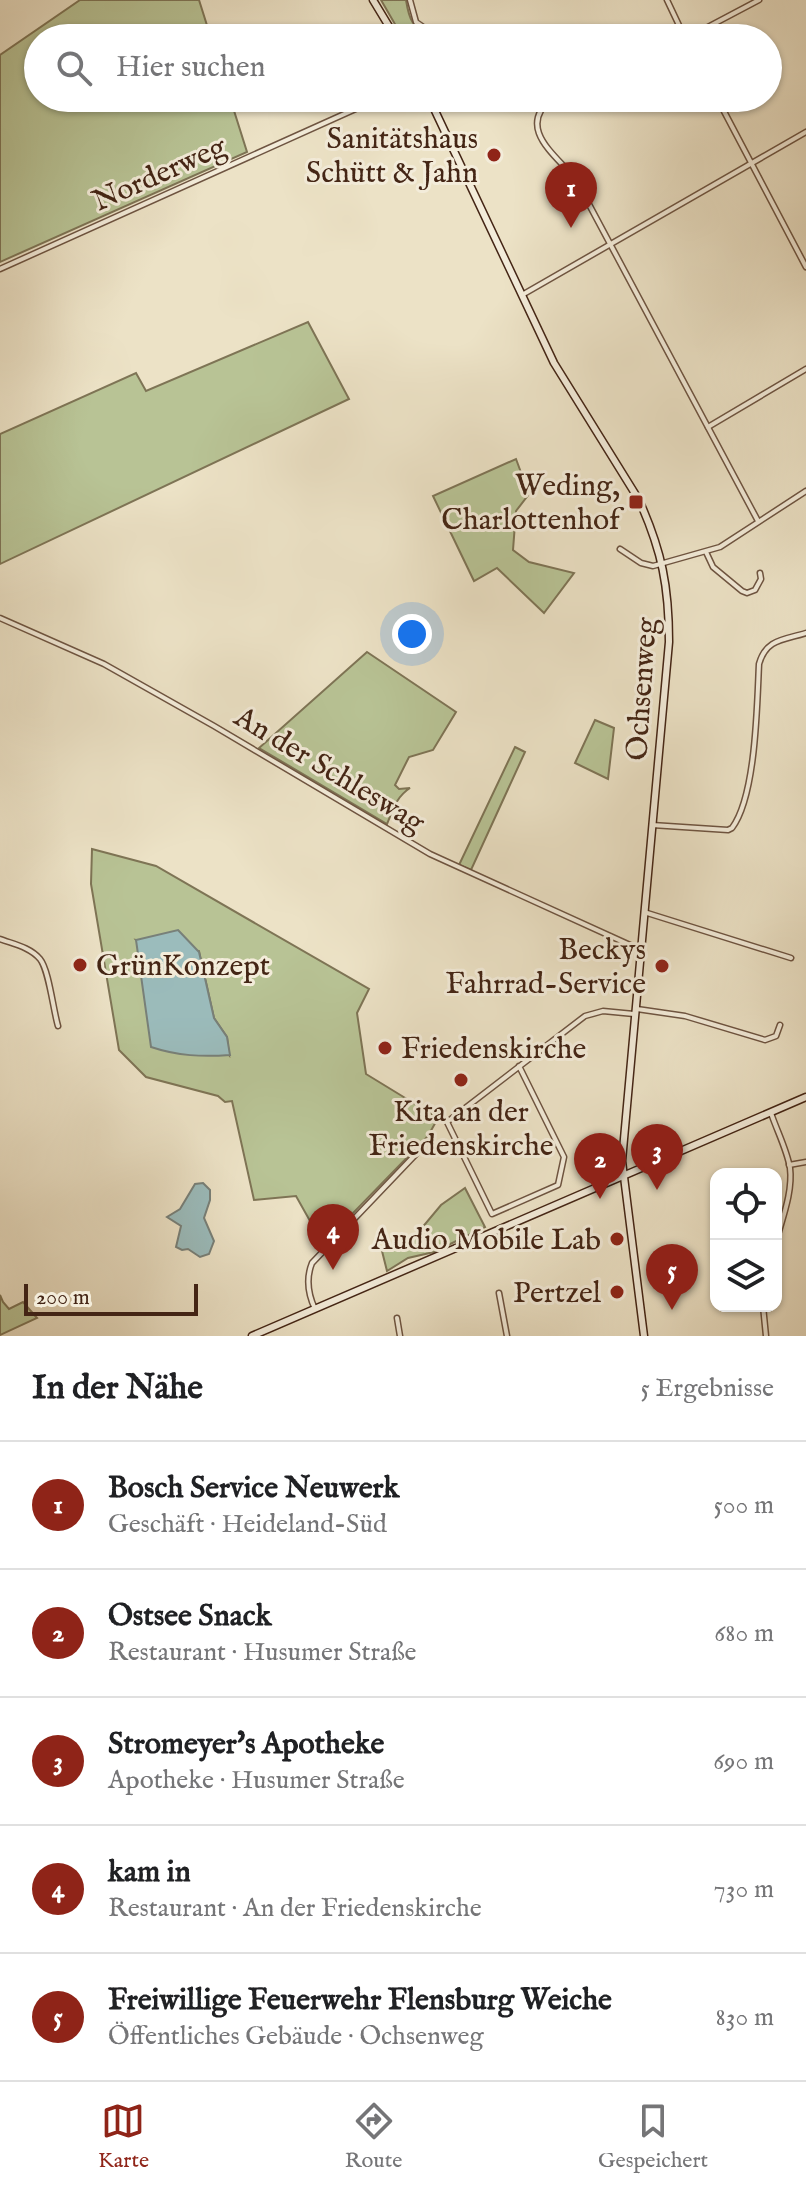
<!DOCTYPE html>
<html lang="de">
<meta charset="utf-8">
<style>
body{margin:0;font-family:"IM FELL English",serif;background:#f2f2f2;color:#202124}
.controls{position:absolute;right:24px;bottom:24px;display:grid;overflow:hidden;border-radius:16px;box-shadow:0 2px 6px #0004}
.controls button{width:72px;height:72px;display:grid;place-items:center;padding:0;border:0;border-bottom:2px solid #e0e0e0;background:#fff;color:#202124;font:40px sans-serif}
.scale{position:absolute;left:24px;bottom:20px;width:174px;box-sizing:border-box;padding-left:8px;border:4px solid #442515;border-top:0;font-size:22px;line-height:28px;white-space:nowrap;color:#442515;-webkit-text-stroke:6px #f3ecda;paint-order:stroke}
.you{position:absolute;left:412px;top:634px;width:28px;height:28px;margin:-20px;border:6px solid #fff;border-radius:50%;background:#1a73e8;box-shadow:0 0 0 12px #1a73e833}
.badge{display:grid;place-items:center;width:52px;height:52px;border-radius:50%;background:#8f2418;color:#fff;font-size:26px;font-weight:700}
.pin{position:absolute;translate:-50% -66px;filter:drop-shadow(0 2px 4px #0008)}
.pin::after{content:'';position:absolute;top:42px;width:28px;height:24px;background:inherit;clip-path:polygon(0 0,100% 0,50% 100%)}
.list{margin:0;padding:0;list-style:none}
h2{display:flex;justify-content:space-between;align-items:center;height:104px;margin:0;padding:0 32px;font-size:34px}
h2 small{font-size:26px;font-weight:400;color:#757577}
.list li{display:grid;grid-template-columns:52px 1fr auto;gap:24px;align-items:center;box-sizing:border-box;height:128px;padding:0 32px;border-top:2px solid #e0e0e0}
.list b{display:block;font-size:30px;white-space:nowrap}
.list p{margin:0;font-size:26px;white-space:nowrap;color:#757577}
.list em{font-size:26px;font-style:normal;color:#757577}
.icon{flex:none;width:44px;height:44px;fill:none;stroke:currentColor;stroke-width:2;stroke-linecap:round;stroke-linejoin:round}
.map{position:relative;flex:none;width:806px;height:1336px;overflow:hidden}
.search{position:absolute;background:#fff;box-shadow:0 2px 6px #0004;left:24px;right:24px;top:24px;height:88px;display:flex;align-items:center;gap:20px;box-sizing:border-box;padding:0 28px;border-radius:44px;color:#757577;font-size:30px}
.sheet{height:744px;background:#fff}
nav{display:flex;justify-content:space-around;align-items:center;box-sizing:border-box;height:112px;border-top:2px solid #e0e0e0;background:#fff;font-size:22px;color:#757577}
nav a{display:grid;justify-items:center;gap:4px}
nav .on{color:#8f2418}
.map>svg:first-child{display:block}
.green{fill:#b8c395;stroke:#7e7455;stroke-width:2;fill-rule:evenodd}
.water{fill:#9bbcbc;stroke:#788079;stroke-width:2}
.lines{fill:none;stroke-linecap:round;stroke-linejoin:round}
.street-casing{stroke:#6e5441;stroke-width:7}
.secondary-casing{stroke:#442515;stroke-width:9}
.street{stroke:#f3ecda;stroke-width:4}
.secondary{stroke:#f3ecda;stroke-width:6}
.poi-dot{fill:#8f2418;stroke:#f3ecda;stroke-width:3}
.labels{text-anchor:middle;stroke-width:6;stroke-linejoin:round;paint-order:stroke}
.poi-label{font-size:30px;fill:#442515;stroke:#f3ecda;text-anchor:end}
.street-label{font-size:30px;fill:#442515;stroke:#f3ecda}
</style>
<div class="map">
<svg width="806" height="1336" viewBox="0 0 806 1336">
<rect width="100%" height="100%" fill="#ece2c6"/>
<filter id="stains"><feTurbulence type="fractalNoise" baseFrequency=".0025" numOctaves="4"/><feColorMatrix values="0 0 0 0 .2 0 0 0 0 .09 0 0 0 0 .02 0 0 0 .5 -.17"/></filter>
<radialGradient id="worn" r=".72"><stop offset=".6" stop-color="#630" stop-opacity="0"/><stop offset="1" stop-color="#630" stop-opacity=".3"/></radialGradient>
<g class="green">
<polygon points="80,0 199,0 211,38 38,38 38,98 230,98 247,152 0,262 0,55"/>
<path d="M381,0H406C410,25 413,25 434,38H403Z"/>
<polygon points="308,322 349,399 0,564 0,434 136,373 146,391"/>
<polygon points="516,459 529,494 516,511 513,550 529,562 574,573 544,613 497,568 474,581 433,496"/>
<path d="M367,652L456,712L433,750L409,757L395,785L399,789L410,788C396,797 393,810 387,824L259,748Z"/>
<polygon points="595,720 614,728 608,779 575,763"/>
<polygon points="515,747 525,752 471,870 459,865"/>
<path d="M92,849L156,866L369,989L357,1013L366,1074L438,1118L428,1136L323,1244L296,1196L254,1200L232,1101L225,1102L218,1096L146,1077L119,1050L91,884ZM136,940L199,951L214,1018L227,1037L229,1055Z"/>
<polygon points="465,1188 485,1227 434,1252 408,1258 387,1271 382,1251 406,1247 441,1205"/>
<polygon points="0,1295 3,1302 9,1309 23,1302 37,1318 0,1335"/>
</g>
<g class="water">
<path d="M178,930L199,952L214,1018L227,1037L230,1055C202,1057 178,1056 151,1047L136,940Z"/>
<polygon points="203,1183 210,1190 210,1200 204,1218 214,1241 209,1254 200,1257 188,1249 182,1250 176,1247 181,1226 167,1217 180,1209 195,1184"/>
</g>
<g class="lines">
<defs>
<g id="street">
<polyline points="410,0 416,22 439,38"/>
<polyline points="667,0 685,38"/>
<polyline points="687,38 759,0"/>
<path d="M552,98C514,129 559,157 576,180L758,521"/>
<polyline points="717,98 806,267"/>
<polyline points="0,269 380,98"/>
<polyline points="522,295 806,132"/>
<polyline points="708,427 806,369"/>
<polyline points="620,549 641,563 653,566 720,547 806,491"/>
<polyline points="706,552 713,567 742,591 747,593 755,590 761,579 760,573"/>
<polyline points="0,618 104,664 214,726 430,854 641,950"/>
<path d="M652,825L728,830L732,828C756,796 757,705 759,664C766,639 783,640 806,633"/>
<polyline points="644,912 791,958"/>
<path d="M0,939C13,944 30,947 40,959C49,970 53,1009 58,1026"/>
<polyline points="637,1009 685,1016 765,1040 776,1036 780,1025"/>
<polyline points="519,1066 564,1157 558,1185 492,1214 447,1122 585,1016 603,1011 634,1014"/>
<path d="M771,1113C777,1131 787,1150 790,1168C793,1192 782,1219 776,1242"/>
<polyline points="789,1165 806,1162"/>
<polyline points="499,1293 507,1336"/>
<polyline points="763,1306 766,1336"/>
<path d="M315,1309C308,1294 306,1278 312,1263L417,1153"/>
<polyline points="397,1318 400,1336"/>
</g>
<g id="secondary">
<polyline points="373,0 396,38"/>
<path d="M429,98L554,363L639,500C662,551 669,587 669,642L622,1161L644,1336"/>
<polyline points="252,1336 806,1097"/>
</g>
</defs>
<use href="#street" class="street-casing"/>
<use href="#secondary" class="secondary-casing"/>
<use href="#street" class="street"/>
<use href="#secondary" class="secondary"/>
</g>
<g class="poi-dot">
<circle cx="494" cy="155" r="8"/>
<rect x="628" y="494" width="16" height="16" rx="4"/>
<circle cx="80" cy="965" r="8"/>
<circle cx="662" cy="966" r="8"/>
<circle cx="385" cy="1048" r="8"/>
<circle cx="461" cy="1080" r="8"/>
<circle cx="617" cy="1239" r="8"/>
<circle cx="617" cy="1292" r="8"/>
</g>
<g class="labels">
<g class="poi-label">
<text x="478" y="148">Sanitätshaus<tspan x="478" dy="34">Schütt &amp; Jahn</tspan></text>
<text x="620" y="495">Weding,<tspan x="620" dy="34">Charlottenhof</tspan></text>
<text x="646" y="959">Beckys<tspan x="646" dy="34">Fahrrad-Service</tspan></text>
<text x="96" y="975" text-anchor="start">GrünKonzept</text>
<text x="401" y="1058" text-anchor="start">Friedenskirche</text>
<text x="461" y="1121" text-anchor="middle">Kita an der<tspan x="461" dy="34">Friedenskirche</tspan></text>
<text x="601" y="1249">Audio Mobile Lab</text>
<text x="601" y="1302">Pertzel</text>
</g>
<g class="street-label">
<text transform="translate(159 173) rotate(-24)" y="10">Norderweg</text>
<text transform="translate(641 689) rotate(-86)" y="10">Ochsenweg</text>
<text transform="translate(330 769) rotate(31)" y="10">An der Schleswag</text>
</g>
</g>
<rect width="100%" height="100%" filter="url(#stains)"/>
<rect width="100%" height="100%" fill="url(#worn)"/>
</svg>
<div class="controls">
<button><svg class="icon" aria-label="locate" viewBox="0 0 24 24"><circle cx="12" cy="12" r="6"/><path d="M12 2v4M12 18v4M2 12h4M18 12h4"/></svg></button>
<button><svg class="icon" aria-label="layers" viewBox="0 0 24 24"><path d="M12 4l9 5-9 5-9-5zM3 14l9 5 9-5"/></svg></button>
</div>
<div class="scale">200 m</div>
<div class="you"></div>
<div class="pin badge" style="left:571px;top:228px">1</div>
<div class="pin badge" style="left:600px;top:1199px">2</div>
<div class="pin badge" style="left:657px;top:1190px">3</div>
<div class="pin badge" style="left:333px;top:1270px">4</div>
<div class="pin badge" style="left:672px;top:1310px">5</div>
<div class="search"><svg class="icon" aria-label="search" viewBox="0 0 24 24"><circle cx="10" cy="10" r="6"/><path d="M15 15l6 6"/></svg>Hier suchen</div>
</div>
<section class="sheet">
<h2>In der Nähe<small>5 Ergebnisse</small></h2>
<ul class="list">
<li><span class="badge">1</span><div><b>Bosch Service Neuwerk</b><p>Geschäft · Heideland-Süd</p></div><em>500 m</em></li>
<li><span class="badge">2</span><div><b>Ostsee Snack</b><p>Restaurant · Husumer Straße</p></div><em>680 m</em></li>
<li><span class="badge">3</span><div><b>Stromeyer's Apotheke</b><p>Apotheke · Husumer Straße</p></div><em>690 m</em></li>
<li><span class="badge">4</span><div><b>kam in</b><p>Restaurant · An der Friedenskirche</p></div><em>730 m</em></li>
<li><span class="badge">5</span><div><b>Freiwillige Feuerwehr Flensburg Weiche</b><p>Öffentliches Gebäude · Ochsenweg</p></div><em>830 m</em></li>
</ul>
</section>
<nav>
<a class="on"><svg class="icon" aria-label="map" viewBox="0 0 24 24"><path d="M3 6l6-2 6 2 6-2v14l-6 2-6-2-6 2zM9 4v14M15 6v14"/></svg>Karte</a>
<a><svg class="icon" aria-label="directions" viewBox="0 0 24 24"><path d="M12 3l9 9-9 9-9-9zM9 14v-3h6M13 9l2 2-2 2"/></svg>Route</a>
<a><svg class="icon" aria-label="saved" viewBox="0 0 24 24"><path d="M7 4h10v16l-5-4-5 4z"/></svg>Gespeichert</a>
</nav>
